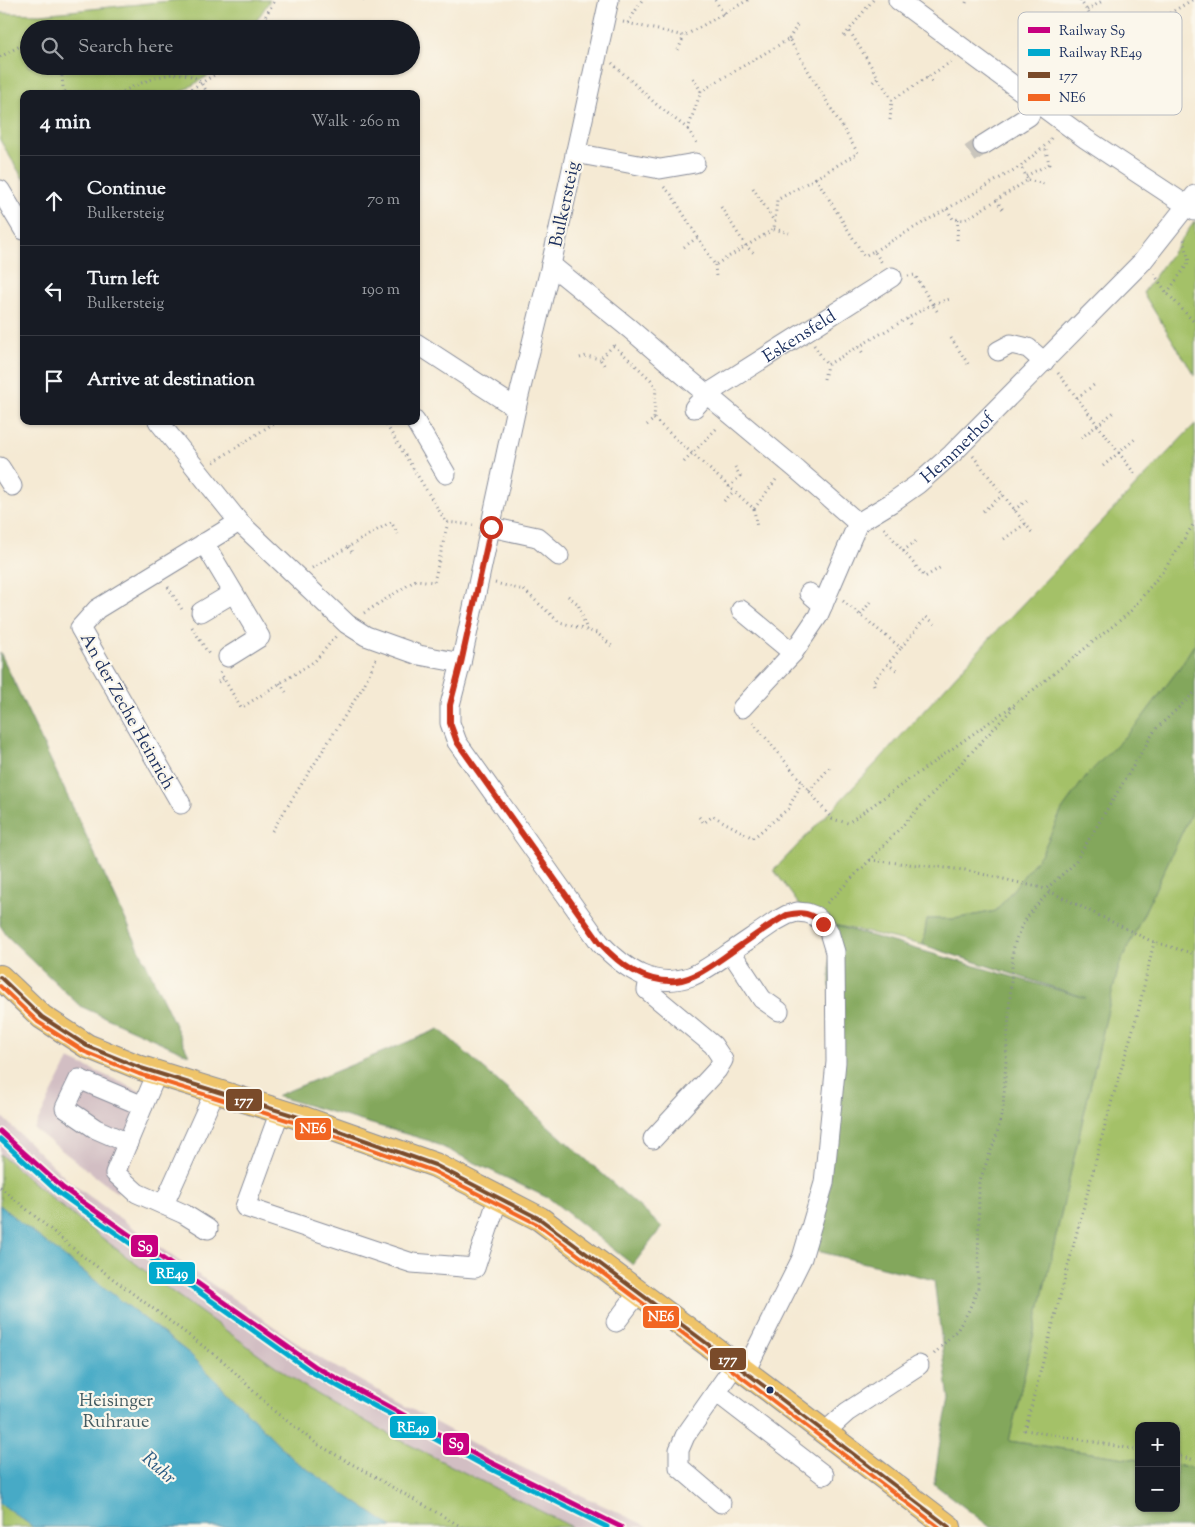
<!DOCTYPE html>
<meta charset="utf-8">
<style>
body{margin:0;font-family:"Sorts Mill Goudy",serif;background:#20242c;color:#f1f3f6}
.controls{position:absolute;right:15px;bottom:15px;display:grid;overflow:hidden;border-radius:10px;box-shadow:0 1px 4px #0004}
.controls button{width:45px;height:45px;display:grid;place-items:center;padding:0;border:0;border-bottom:1px solid #363941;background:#171b24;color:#f1f3f6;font:25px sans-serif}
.stop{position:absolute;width:15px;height:15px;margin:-11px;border:4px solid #c8321e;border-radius:50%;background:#fff}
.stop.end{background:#c8321e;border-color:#fff;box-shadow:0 1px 5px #0008}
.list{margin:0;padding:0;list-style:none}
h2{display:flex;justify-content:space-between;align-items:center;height:65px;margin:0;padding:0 20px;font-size:21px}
h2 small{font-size:16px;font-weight:400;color:#9ea1a6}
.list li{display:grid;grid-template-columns:32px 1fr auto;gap:15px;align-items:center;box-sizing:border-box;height:90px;padding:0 20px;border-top:1px solid #363941}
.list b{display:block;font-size:19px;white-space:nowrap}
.list p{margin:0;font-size:16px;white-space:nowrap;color:#9ea1a6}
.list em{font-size:16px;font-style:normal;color:#9ea1a6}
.icon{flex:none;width:28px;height:28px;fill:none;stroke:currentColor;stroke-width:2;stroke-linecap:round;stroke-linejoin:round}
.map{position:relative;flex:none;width:1195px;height:1527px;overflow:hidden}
.search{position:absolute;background:#171b24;box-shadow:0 1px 4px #0004;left:20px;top:20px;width:400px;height:55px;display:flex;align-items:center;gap:12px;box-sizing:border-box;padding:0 18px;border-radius:28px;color:#9ea1a6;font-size:19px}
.panel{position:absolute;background:#171b24;box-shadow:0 1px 4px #0004;left:20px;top:90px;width:400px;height:335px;border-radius:10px}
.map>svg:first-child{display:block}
.industrial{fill:#d2bec3}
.green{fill:#a4c168;stroke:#607863}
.forest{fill:#83a75c;stroke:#4f6b5d}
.water{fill:#47aac6;stroke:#316c92}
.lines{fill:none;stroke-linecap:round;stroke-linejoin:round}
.minor-tunnel{stroke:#c9c5bc;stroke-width:19;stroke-dasharray:19 9;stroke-linecap:butt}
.minor-casing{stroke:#888c99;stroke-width:21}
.major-casing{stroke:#888c99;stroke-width:26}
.path{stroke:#888c99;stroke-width:3;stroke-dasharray:1 4;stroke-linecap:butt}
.minor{stroke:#fff;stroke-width:19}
.major{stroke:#efc469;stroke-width:24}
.bus-1-casing{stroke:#fbf7ec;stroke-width:8}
.bus-2-casing{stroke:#fbf7ec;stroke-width:8}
.bus-1{stroke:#7a4b2a;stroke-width:4}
.bus-2{stroke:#f26522;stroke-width:4}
.rail-1-casing{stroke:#fbf7ec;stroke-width:9}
.rail-2-casing{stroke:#fbf7ec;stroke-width:9}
.rail-1{stroke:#c7007f;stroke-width:5}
.rail-2{stroke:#00a9ce;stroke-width:5}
.route{stroke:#c8321e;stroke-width:6}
.bus-dot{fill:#1b2f5e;stroke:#fbf7ec;stroke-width:2}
.labels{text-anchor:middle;stroke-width:4.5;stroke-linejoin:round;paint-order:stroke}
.street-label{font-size:18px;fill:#1b2f5e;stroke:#fbf7ec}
.park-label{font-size:18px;fill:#445b61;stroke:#fbf7ec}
.water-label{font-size:19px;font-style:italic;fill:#2a5a82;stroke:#fbf7ec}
.key{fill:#fbf7ec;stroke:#b8bbc1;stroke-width:1}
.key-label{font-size:14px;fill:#1b2f5e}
.line-badge{stroke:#fbf7ec;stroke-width:2}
.badge-label{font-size:14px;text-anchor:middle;font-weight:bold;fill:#fff}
</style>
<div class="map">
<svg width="1195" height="1527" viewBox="0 0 1195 1527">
<rect width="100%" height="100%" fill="#fbf7ec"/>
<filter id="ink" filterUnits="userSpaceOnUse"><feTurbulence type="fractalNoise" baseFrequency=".02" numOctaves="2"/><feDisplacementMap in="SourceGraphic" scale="10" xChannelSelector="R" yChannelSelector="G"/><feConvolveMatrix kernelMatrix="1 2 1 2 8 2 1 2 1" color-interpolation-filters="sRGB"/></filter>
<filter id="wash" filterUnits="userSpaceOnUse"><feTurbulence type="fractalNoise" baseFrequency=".0096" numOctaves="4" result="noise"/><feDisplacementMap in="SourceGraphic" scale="20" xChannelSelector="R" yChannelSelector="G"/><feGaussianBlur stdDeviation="1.12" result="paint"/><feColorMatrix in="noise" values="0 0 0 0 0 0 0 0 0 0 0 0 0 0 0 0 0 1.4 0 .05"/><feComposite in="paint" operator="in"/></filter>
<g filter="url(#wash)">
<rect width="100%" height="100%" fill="#f5ead4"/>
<g class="industrial">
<polygon points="69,1059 158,1099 117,1193 34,1129"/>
<polygon points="0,1115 70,1182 190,1269 323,1360 487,1451 649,1527 572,1527 390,1435 302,1385 171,1291 57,1203 0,1154"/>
</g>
<g class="green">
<polygon points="179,0 270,0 251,29 29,29 29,66 224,66 178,94 24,94 24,180 0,140 0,13 41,14"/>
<polygon points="1195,221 1195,376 1143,293"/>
<polygon points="1195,424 1195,643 1178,670 1139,722 1086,777 1062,810 1042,853 996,911 954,919 927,919 923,945 830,924 800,906 774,870 880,759 990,638"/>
<polygon points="1195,805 1195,1468 1176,1465 1176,1426 1139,1426 1139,1460 1009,1441 1109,1005 1119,966"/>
<polygon points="0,1154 57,1203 171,1291 302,1385 390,1435 572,1527 0,1527"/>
</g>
<g class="forest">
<polygon points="1195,643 1195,805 1119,966 1109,1005 1009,1441 1139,1460 1139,1508 1176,1508 1176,1465 1195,1468 1195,1527 990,1527 934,1484 940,1442 949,1400 934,1280 813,1250 830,1187 830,924 1086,998 923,945 927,919 954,919 996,911 1042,853 1062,810 1086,776 1139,722 1178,670"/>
<polygon points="0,652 189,1055 80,1006 7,936 0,925"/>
<polygon points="439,1029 662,1227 633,1265 550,1199 430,1141 276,1096"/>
</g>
<polygon class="water" points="0,1205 21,1223 190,1354 294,1460 392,1527 33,1527 0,1503"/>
</g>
<g filter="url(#ink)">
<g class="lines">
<polyline class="minor-tunnel" points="970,154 983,145"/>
<defs>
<g id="minor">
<path d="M609,0L551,265L516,408L461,663L450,705V723L457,742L600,943C625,969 654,990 692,976C704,971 715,963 725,956C742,944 759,933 776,921L787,915L797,912L807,913L815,916L823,923L829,932L835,952L836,1062L824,1183L802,1258L745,1372"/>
<polyline points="898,0 1086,139 1195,211"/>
<polyline points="983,145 1029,116 1036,101"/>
<polyline points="575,153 660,169 695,163"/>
<polyline points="0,190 24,230"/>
<polyline points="551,265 630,329 667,361 795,468 858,523"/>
<polyline points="416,343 516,408"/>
<polyline points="998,351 1011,344 1028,348 1044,362"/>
<path id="s1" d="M694,408L707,394L892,277"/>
<polyline points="158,421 239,522 347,624 366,636 419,655 461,663"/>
<polyline points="415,421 446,474"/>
<polyline points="0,467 12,486"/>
<polyline points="491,527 537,537 559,556"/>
<polyline points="204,543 260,637 228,657"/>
<polyline points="809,593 823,605"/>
<polyline points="741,610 793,653"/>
<polyline points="201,612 233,593"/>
<path id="s2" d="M742,708L793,653L818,616L858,523L891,503L918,484L952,454L1142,262L1195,195"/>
<polyline points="181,804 80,628 97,609 239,522"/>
<polyline points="731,952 762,999 779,1011"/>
<polyline points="649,978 647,990 713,1045 723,1060 717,1070 653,1139"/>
<polyline points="143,1106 115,1173 137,1193 184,1214 208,1229"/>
<polyline points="280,1111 245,1207 412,1263 475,1268 498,1198"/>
<polyline points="128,1143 96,1129 65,1108 79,1079 143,1106 157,1073"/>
<polyline points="164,1204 215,1091"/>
<polyline points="616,1322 638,1293"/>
<polyline points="716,1392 824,1475"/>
<polyline points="825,1432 847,1412 919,1365"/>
<polyline points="721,1503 679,1467 679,1450 685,1436 735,1365"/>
</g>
<polyline id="major" points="0,977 42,1017 87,1046 141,1068 305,1119 435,1165 540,1219 768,1389 949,1527"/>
</defs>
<use href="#minor" class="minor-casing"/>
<use href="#major" class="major-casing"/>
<g class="path">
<polyline points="365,0 365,2"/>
<polyline points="715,0 724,14"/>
<polyline points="873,0 849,30 892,100 951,62"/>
<polyline points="1080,0 1112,48 1192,0"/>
<polyline points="966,3 967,0"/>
<polyline points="1087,10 1104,0"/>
<polyline points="722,15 726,18"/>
<polyline points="623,22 684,36 748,0"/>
<polyline points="628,23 642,0"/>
<polyline points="1084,27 1094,20"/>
<polyline points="1147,27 1153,41"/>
<polyline points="258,29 275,0"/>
<polyline points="844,36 849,30"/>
<polyline points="789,39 797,25"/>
<polyline points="678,50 684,36"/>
<polyline points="0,57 29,41"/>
<polyline points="612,63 657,105 688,129 701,91 789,39 858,153 816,178 864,256 874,251 882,263"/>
<polyline points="61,66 63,87 66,94"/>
<polyline points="1110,67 1112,48"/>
<polyline points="927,77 934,84"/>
<polyline points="693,78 701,91"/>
<polyline points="873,82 878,77"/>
<path d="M119,94C136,84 174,67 193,77C201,80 204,87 208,94"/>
<polyline points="183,94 229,66"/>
<polyline points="890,120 892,100"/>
<polyline points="688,129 698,145"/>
<polyline points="1026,176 1049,164 1045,146"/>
<polyline points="1028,180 1044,184"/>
<polyline points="664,187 671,194 715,265 774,229 777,200 816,178"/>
<polyline points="753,188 774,221"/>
<polyline points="996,200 1004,211"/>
<polyline points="721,207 746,246 755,254"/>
<polyline points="947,209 953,219 965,220 1028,180 1021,166"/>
<polyline points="774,229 789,233"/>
<polyline points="957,240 958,219"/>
<polyline points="684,247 698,237"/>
<polyline points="874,251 1021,166 1048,143 1053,135"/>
<polyline points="715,265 716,277"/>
<polyline points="1154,274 1167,293 1195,323"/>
<polyline points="1167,293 1189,262 1184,239"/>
<polyline points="937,311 932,304 950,299"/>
<polyline points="907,319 911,326"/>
<polyline points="951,338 970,367"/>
<polyline points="614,345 651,380 656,387 654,419 647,425"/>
<polyline points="814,345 827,365 932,304 915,275 908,276"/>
<polyline points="859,347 864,355"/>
<polyline points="580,358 586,356 600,359"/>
<polyline points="604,365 600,359 616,343"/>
<polyline points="1058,373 1135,474"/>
<polyline points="824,379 827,365"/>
<polyline points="1077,398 1094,385"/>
<polyline points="654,419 754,509 778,477"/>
<polyline points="384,421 446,522 473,525"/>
<polyline points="1081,438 1114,412"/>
<polyline points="973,456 1034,535"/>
<polyline points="214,462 277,421"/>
<polyline points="684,462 718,427"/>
<polyline points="1103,466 1135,439"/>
<polyline points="729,487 740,476 735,467"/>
<polyline points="724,501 734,491"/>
<polyline points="754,509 757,528"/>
<polyline points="1014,510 1030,498"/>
<polyline points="983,511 1003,495"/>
<polyline points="884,528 925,577 941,567"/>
<polyline points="1004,539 1025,524"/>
<polyline points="348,547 354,555"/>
<polyline points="903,551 919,539"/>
<polyline points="312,568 391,522 398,534"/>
<polyline points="495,583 524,590 559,622 597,633 614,648"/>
<polyline points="168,587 183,611"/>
<polyline points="568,596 578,604 587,630"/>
<polyline points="843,601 901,648 926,617 937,625"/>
<polyline points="364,613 416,580 434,582 448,522"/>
<polyline points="861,615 870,602"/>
<polyline points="192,627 210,656"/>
<polyline points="887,664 898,671"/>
<polyline points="220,672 241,708 315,661 336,636"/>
<polyline points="218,682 223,679"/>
<polyline points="280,683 286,692"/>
<polyline points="874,685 873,682 901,648"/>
<polyline points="753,722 832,819 848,823 1022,699 1129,613 1164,570 1195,522"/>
<polyline points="809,791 831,766"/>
<polyline points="699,817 704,823 713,816 753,838 788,809 802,782"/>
<polyline points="272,831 363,687 376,659"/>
<polyline points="870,860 965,870 1046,889 1074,864 1155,730 1195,692"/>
<polyline points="1049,891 1151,941 1195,954"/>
<polyline points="827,903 870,860 1016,705"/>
<polyline points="0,1187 80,1254 223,1361 274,1411 317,1444 462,1527"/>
<path d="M934,1354L958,1329L968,1312L978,1289L979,1183L997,1134L1003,1108L1013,951C1018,925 1032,909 1051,891"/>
<polyline points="1139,1450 1025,1430 1108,1114 1138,1012 1154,942"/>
<polyline points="1176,1456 1195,1460"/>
</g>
<use href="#minor" class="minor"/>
<use href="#major" class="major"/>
<defs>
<polyline id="bus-1" points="0,977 42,1017 87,1046 141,1068 305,1119 435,1165 540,1219 768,1389 949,1527"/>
<polyline id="bus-2" points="0,986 38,1022 85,1052 139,1074 303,1125 433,1171 537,1224 764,1394 939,1527"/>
</defs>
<use href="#bus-1" class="bus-1-casing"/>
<use href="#bus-2" class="bus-2-casing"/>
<use href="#bus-1" class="bus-1"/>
<use href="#bus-2" class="bus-2"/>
<defs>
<polyline id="rail-1" points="0,1131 63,1188 316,1367 484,1459 621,1527"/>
<polyline id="rail-2" points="0,1139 59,1193 312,1372 481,1464 607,1527"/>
</defs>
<use href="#rail-1" class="rail-1-casing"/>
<use href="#rail-2" class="rail-2-casing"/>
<use href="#rail-1" class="rail-1"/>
<use href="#rail-2" class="rail-2"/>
</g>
</g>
<g class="lines" filter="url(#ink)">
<path class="route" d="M491,527L461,663L450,705V723L457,742L600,943C620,965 644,983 676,981C695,979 714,964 730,953C748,940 767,926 787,915C802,911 811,913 823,924"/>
</g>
<circle class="bus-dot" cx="770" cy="1390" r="4.5"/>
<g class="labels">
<g class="street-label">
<text transform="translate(564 204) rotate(-78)" y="6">Bulkersteig</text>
<text dy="6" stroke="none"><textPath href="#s1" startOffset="128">Eskensfeld</textPath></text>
<text dy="6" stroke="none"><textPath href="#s2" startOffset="346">Hemmerhof</textPath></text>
<text transform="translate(128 711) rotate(61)" y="6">An der Zeche Heinrich</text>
</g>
<g class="park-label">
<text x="116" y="1406">Heisinger<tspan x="116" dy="21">Ruhraue</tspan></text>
</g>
<g class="water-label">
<text transform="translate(160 1467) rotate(42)" y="7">Ruhr</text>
</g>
</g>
<rect x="1018" y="12" width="164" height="103" rx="8" class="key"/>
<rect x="1028" y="27" width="22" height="6" fill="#c7007f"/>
<rect x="1028" y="49" width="22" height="7" fill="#00a9ce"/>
<rect x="1028" y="72" width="22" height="6" fill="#7a4b2a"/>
<rect x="1028" y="94" width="22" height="7" fill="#f26522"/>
<g class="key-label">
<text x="1059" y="35">Railway S9</text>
<text x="1059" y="57">Railway RE49</text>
<text x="1059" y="80">177</text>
<text x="1059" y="102">NE6</text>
</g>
<g class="line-badge">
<rect x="225" y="1088" width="38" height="24" rx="5" fill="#7a4b2a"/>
<rect x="294" y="1117" width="38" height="24" rx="5" fill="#f26522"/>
<rect x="130" y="1234" width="29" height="24" rx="5" fill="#c7007f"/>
<rect x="148" y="1261" width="48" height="24" rx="5" fill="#00a9ce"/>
<rect x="642" y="1305" width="38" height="24" rx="5" fill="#f26522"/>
<rect x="709" y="1347" width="38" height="24" rx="5" fill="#7a4b2a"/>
<rect x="389" y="1415" width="48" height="24" rx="5" fill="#00a9ce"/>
<rect x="442" y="1432" width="28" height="24" rx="5" fill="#c7007f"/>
</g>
<g class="badge-label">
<text x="244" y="1105">177</text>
<text x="313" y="1133">NE6</text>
<text x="145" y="1251">S9</text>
<text x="172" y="1278">RE49</text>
<text x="661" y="1321">NE6</text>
<text x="728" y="1364">177</text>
<text x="413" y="1432">RE49</text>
<text x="456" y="1448">S9</text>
</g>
</svg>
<div class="controls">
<button>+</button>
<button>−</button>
</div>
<div class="stop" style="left:491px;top:527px"></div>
<div class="stop end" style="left:823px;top:924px"></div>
<div class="search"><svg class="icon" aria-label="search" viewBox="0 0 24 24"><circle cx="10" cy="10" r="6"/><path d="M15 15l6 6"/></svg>Search here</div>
<section class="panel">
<h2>4 min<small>Walk · 260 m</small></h2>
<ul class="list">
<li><svg class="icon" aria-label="ahead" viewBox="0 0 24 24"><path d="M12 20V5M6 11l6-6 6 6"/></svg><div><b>Continue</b><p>Bulkersteig</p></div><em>70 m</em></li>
<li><svg class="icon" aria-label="left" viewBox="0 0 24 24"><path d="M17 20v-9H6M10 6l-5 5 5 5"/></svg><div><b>Turn left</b><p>Bulkersteig</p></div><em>190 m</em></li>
<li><svg class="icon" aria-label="arrive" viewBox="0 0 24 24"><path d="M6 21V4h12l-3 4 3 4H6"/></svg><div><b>Arrive at destination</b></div></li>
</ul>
</section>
</div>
